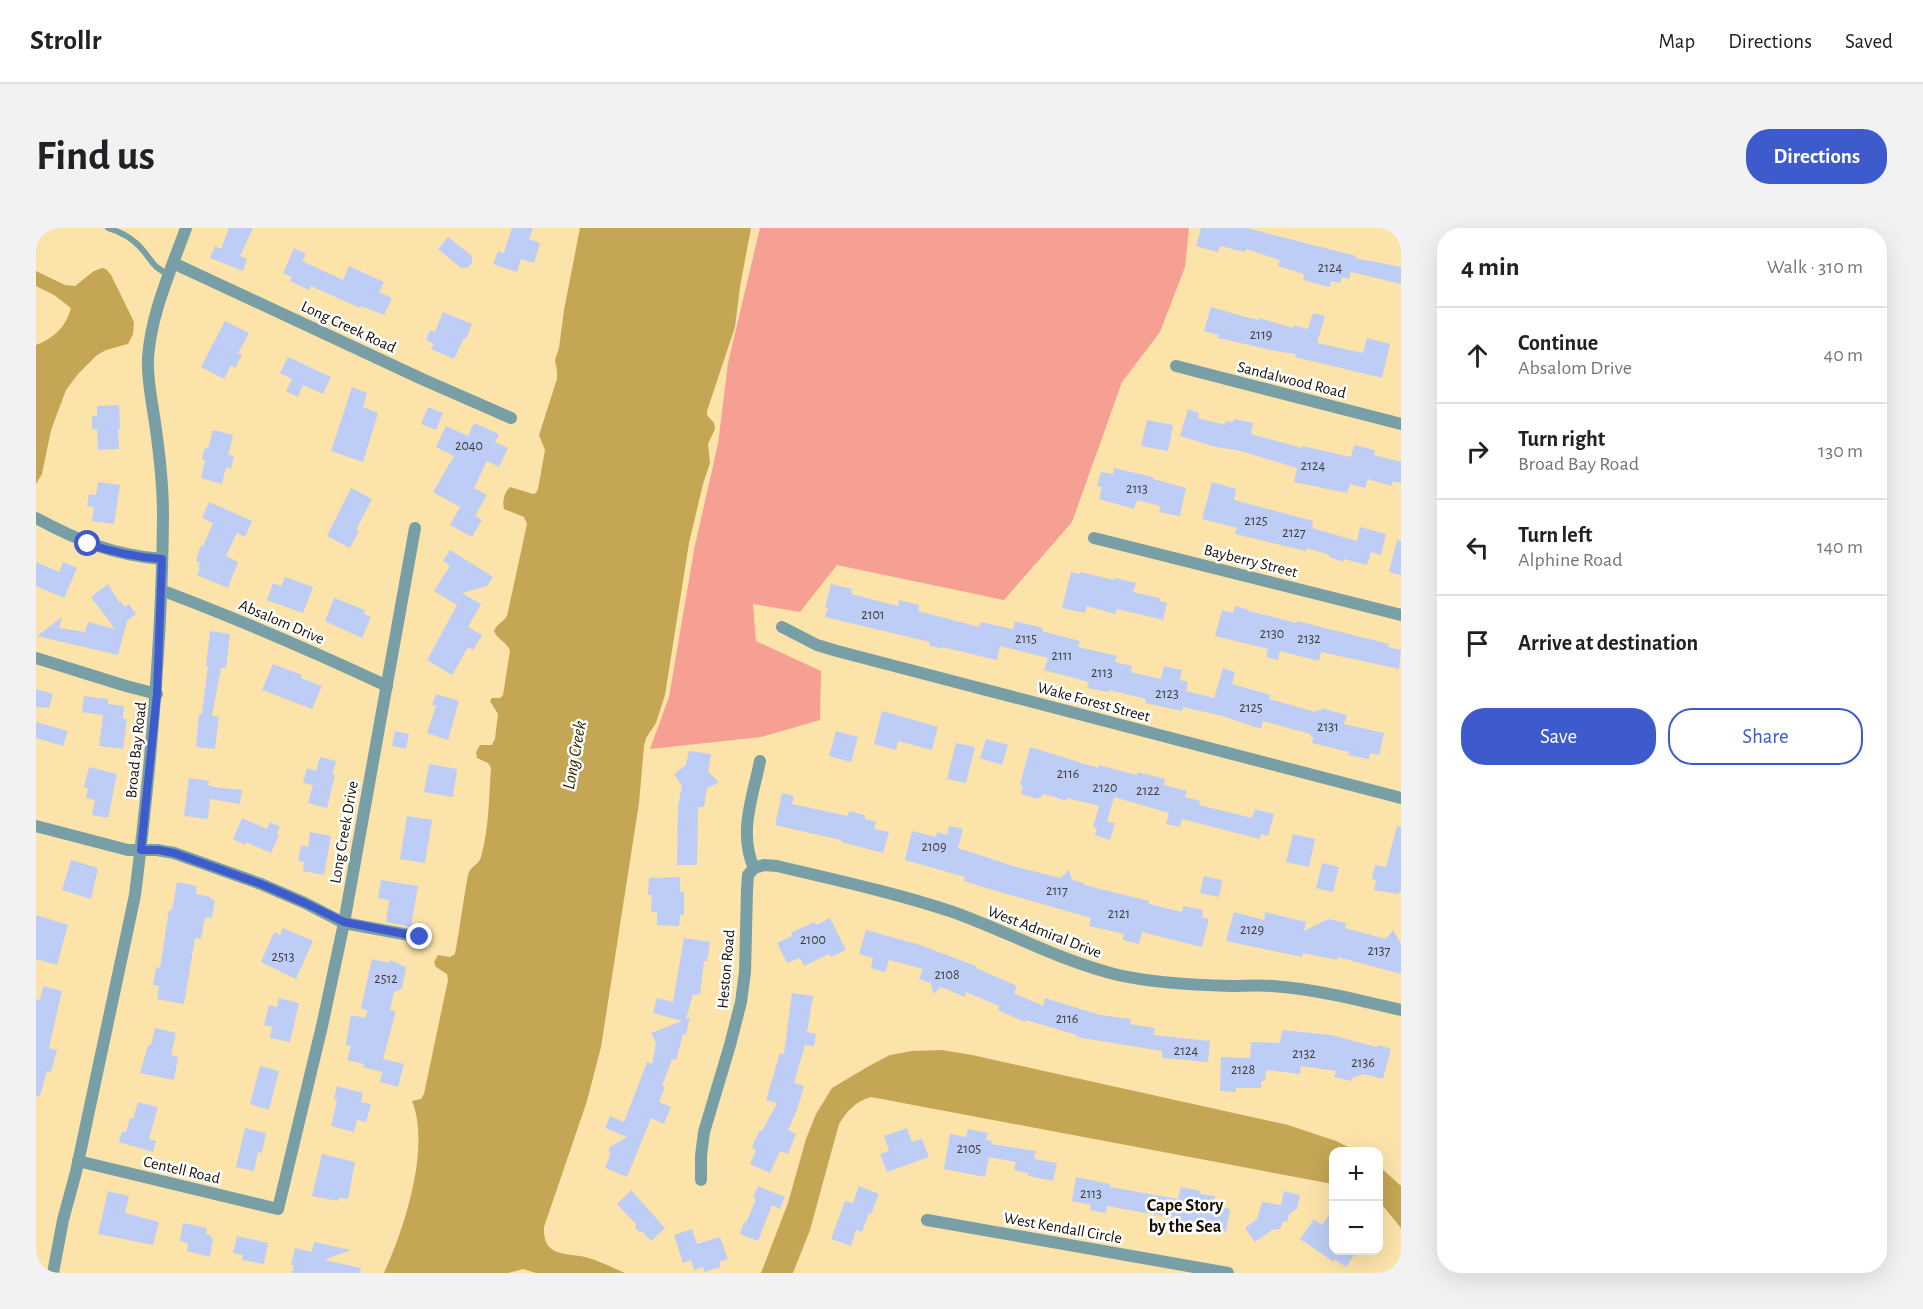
<!DOCTYPE html>
<meta charset="utf-8">
<style>
body{margin:0;font-family:"Alegreya Sans",sans-serif;background:#f2f2f2;color:#202124}
.controls{position:absolute;right:18px;bottom:18px;display:grid;overflow:hidden;border-radius:12px;box-shadow:0 6px 24px #0002}
.controls button{width:54px;height:54px;display:grid;place-items:center;padding:0;border:0;border-bottom:2px solid #e0e0e0;background:#fff;color:#202124;font:30px sans-serif}
.stop{position:absolute;width:18px;height:18px;margin:-14px;border:4px solid #3e5bcd;border-radius:50%;background:#fff}
.stop.end{background:#3e5bcd;border-color:#fff;box-shadow:0 2px 6px #0008}
.list{margin:0;padding:0;list-style:none}
h2{display:flex;justify-content:space-between;align-items:center;height:78px;margin:0;padding:0 24px;font-size:26px}
h2 small{font-size:20px;font-weight:400;color:#757577}
.list li{display:grid;grid-template-columns:39px 1fr auto;gap:18px;align-items:center;box-sizing:border-box;height:96px;padding:0 24px;border-top:2px solid #e0e0e0}
.list b{display:block;font-size:22px;white-space:nowrap}
.list p{margin:0;font-size:20px;white-space:nowrap;color:#757577}
.list em{font-size:20px;font-style:normal;color:#757577}
.actions{display:flex;gap:12px;padding:18px 24px}
.actions a{flex:1;padding:14px 0;border:2px solid #3e5bcd;border-radius:24px;text-align:center;font-size:21px;color:#3e5bcd}
.actions .main{background:#3e5bcd;color:#fff}
.icon{flex:none;width:33px;height:33px;fill:none;stroke:currentColor;stroke-width:2;stroke-linecap:round;stroke-linejoin:round}
.map{position:relative;flex:none;width:1365px;height:1045px;overflow:hidden;border-radius:24px}
header{display:flex;align-items:center;gap:36px;box-sizing:border-box;height:84px;padding:0 30px;background:#fff;border-bottom:2px solid #e0e0e0}
header strong{font-size:28px}
nav{display:flex;gap:33px;margin-inline-start:auto;font-size:21px}
.intro{display:flex;align-items:center;justify-content:space-between;box-sizing:border-box;height:144px;padding:0 36px}
h1{margin:0;font-size:42px}
.button{padding:15px 27px;border-radius:24px;background:#3e5bcd;color:#fff;font-size:21px;font-weight:700}
main{display:flex;gap:36px;padding:0 36px}
aside{flex:1;background:#fff;border-radius:24px;box-shadow:0 6px 24px #0002}
.map>svg:first-child{display:block}
.green{fill:#f69f93}
.water{fill:#c5a655}
.building{fill:#becdf5}
.lines{fill:none;stroke-linecap:round;stroke-linejoin:round}
.service{stroke:#789fa5;stroke-width:6}
.minor{stroke:#789fa5;stroke-width:12}
.route{stroke:#3e5bcd;stroke-width:8}
.labels{text-anchor:middle;stroke-width:5;stroke-linejoin:round;paint-order:stroke}
.number-label{font-size:14px;fill:#403e3d}
.street-label{font-size:16px;fill:#160e00;stroke:#fff}
.water-label{font-size:18px;font-style:italic;fill:#352803;stroke:#fff}
.neighbourhood-label{font-size:18px;font-weight:bold;fill:#160e00;stroke:#fff}
</style>
<header>
<strong>Strollr</strong>
<nav><a>Map</a><a>Directions</a><a>Saved</a></nav>
</header>
<div class="intro"><h1>Find us</h1><a class="button">Directions</a></div>
<main>
<div class="map">
<svg width="1365" height="1045" viewBox="0 0 1365 1045">
<rect width="100%" height="100%" fill="#fbe3aa"/>
<polygon class="green" points="724,0 1153,0 1149,39 1124,104 1086,154 1036,294 968,372 801,337 764,384 717,376 720,413 785,443 784,492 725,509 614,521 633,469 659,317 682,216 692,135"/>
<g class="water">
<path d="M544,0H715L704,59L699,99L671,183V187L678,195L679,201L672,216L674,235L667,256L653,315L629,467L620,495L610,510L608,518L603,575L565,819L551,873L508,999C506,1031 533,1024 553,1030C565,1034 577,1040 589,1045H500L487,1041L472,1045H348C368,1001 395,920 376,873L385,871L388,866L412,752L411,746L400,739L398,734L402,727L414,729L419,726C424,700 427,673 432,647C434,638 443,637 445,629C453,601 453,569 455,540L452,535L441,530L440,524L444,517H456L459,511L462,486L454,473L456,470H464L467,467L474,423C471,413 461,412 458,403C461,396 467,394 471,388L491,296L488,289L468,281C466,273 468,265 474,259L497,266L500,265L502,261L509,222L503,207L521,151V143L519,132L523,120L528,82Z"/>
<path d="M66,40L70,41L75,47L98,94L97,106L92,116L70,122L61,127L42,146L30,162L15,202L6,246L0,256V117C18,110 30,99 35,80L18,67L0,58V43L29,57L39,58L58,43Z"/>
<path d="M906,822L936,827L1252,897L1300,913L1320,923L1298,924L1297,956L835,869C820,873 811,883 803,896L774,1002L757,1045H725L752,975L770,911L780,886L796,860L833,838L854,827L876,823Z"/>
<polygon points="1343,938 1365,958 1365,1000 1343,973"/>
</g>
<g class="building">
<polygon points="193,0 217,0 204,28 211,31 207,43 174,30 179,18 185,21"/>
<polygon points="476,0 497,0 493,11 504,15 498,35 485,31 481,44 457,36 462,23 468,25"/>
<polygon points="1165,0 1211,0 1320,28 1319,30 1365,39 1365,56 1315,44 1313,51 1306,49 1304,55 1295,53 1294,59 1267,52 1268,46 1242,38 1244,32 1210,21 1209,24 1184,18 1182,24 1160,18"/>
<polygon points="412,9 436,28 436,35 431,40 425,40 402,21"/>
<polygon points="258,20 270,26 266,33 307,52 313,38 348,54 343,64 356,70 348,87 325,78 324,80 275,58 273,62 254,53 256,49 247,45"/>
<polygon points="1175,79 1213,90 1223,92 1223,90 1257,100 1257,97 1272,101 1277,85 1289,88 1281,115 1327,125 1331,110 1354,116 1346,150 1259,129 1260,126 1239,123 1182,110 1183,107 1168,103"/>
<polygon points="407,84 436,96 430,111 428,110 418,131 395,121 398,116 390,112 394,102 399,104"/>
<polygon points="189,93 213,105 202,125 206,127 199,140 195,137 188,151 165,139"/>
<polygon points="252,129 295,149 287,166 267,157 262,169 250,163 256,151 244,145"/>
<polygon points="316,159 331,165 327,179 342,185 327,234 295,223"/>
<polygon points="83,177 84,201 82,201 83,221 62,222 61,201 56,201 56,188 61,188 61,178"/>
<polygon points="392,179 407,185 400,202 385,196"/>
<polygon points="1152,181 1163,185 1162,190 1189,197 1189,193 1197,194 1198,191 1217,195 1215,206 1266,220 1266,218 1315,229 1318,217 1339,222 1338,227 1365,234 1365,255 1357,253 1355,258 1332,251 1329,260 1314,256 1311,265 1258,254 1261,240 1205,223 1180,219 1144,208"/>
<polygon points="1111,192 1137,197 1132,223 1105,218"/>
<polygon points="438,195 463,206 459,214 472,220 463,239 451,233 438,260 451,267 439,288 446,292 436,309 414,297 424,279 397,264 418,228 400,219 410,198 432,208"/>
<polygon points="177,202 197,207 192,227 198,228 195,241 190,239 186,256 165,250 169,232 166,231 169,220 172,221"/>
<polygon points="1078,240 1117,249 1117,251 1150,260 1144,288 1123,284 1125,278 1101,272 1098,281 1063,271 1066,259 1061,258 1065,244 1077,246"/>
<polygon points="62,254 84,257 78,296 56,293 58,279 51,278 53,266 60,267"/>
<polygon points="1176,254 1200,261 1198,272 1277,293 1276,300 1321,313 1324,299 1350,306 1345,327 1335,324 1331,337 1308,331 1307,334 1293,329 1293,327 1271,320 1270,323 1199,306 1201,300 1166,291"/>
<polygon points="315,260 336,271 320,302 323,303 314,320 291,308"/>
<polygon points="173,274 216,293 209,309 201,305 190,328 202,334 192,360 161,347 164,340 162,339 164,335 160,333 165,317 167,318 177,295 166,290"/>
<polygon points="1361,312 1365,313 1365,347 1353,344"/>
<polygon points="414,322 457,349 451,358 426,365 445,376 432,399 446,407 437,422 432,419 416,447 391,432 421,377 398,363 414,338 407,333"/>
<polygon points="0,334 23,344 27,334 41,340 28,370 0,358"/>
<polygon points="1035,344 1044,346 1044,344 1078,352 1079,350 1100,355 1097,364 1124,370 1124,373 1131,375 1127,392 1081,381 1079,386 1051,378 1049,385 1026,380"/>
<polygon points="249,349 277,359 267,385 231,372 237,355 245,358"/>
<polygon points="72,356 83,374 84,373 89,379 93,376 100,386 91,393 82,427 1,408 26,389 23,400 49,404 52,394 79,401 55,369"/>
<polygon points="795,356 816,361 815,366 862,378 863,372 883,377 882,383 943,399 944,394 977,401 979,393 1007,400 1006,403 1044,413 1042,419 1081,428 1079,434 1096,438 1095,444 1125,451 1128,438 1146,442 1144,452 1152,454 1150,463 1178,470 1187,440 1199,444 1196,456 1235,467 1233,471 1280,484 1281,482 1285,483 1285,480 1311,487 1308,496 1348,505 1343,527 1334,525 1333,531 1312,527 1313,524 1276,515 1277,509 1274,509 1275,506 1227,493 1225,501 1186,488 1147,479 1146,483 1109,475 1110,471 1073,462 1073,464 1051,460 1053,454 1008,442 1012,430 964,418 961,432 906,419 905,421 893,417 894,414 789,389 792,380 789,380"/>
<polygon points="298,370 329,382 328,386 335,389 326,410 289,393"/>
<polygon points="1199,378 1213,382 1213,383 1261,395 1261,393 1353,416 1352,419 1365,422 1363,441 1285,424 1283,433 1244,423 1242,432 1230,429 1232,421 1179,408 1186,382 1197,385"/>
<polygon points="174,403 194,406 190,440 185,440 176,488 183,489 179,521 160,519 163,486 166,486 172,438 170,438"/>
<polygon points="237,436 266,447 265,450 286,458 276,481 226,462"/>
<polygon points="0,461 17,466 13,480 0,479"/>
<polygon points="400,466 423,473 412,512 391,505 400,478 396,477"/>
<polygon points="48,468 72,471 72,476 88,478 87,491 91,491 87,521 63,518 67,487 46,484"/>
<polygon points="846,483 902,499 896,522 862,513 860,522 838,516"/>
<polygon points="0,494 32,503 27,518 0,510"/>
<polygon points="359,503 373,506 370,521 356,518"/>
<polygon points="800,503 822,509 815,534 793,528"/>
<polygon points="950,511 972,517 966,537 944,530"/>
<polygon points="920,515 939,519 930,555 911,551"/>
<polygon points="994,519 1062,540 1063,537 1101,547 1102,544 1129,551 1128,557 1151,563 1149,569 1164,573 1163,577 1216,590 1219,581 1238,586 1232,608 1225,606 1224,611 1146,591 1144,599 1130,596 1133,585 1078,569 1071,594 1079,595 1074,612 1059,607 1061,600 1057,599 1063,578 1031,570 1031,573 1008,566 1002,571 985,566 987,558 984,557"/>
<polygon points="653,523 675,526 672,544 683,554 671,560 668,579 662,579 661,637 641,637 642,578 646,558 638,546 650,537"/>
<polygon points="284,529 300,533 296,547 299,547 291,580 272,575 277,557 267,555 271,540 280,543"/>
<polygon points="393,536 421,541 417,569 388,564"/>
<polygon points="53,539 81,546 72,590 56,587 59,572 50,570 52,560 48,559"/>
<polygon points="153,550 173,553 172,557 178,559 206,562 204,576 174,571 172,591 148,588"/>
<polygon points="746,565 758,568 756,576 812,588 813,583 829,587 829,591 840,594 838,601 853,604 847,625 805,614 805,612 739,597"/>
<polygon points="371,588 396,592 389,635 364,631"/>
<polygon points="206,590 231,601 234,594 244,599 241,606 243,607 235,625 210,614 209,617 197,611"/>
<polygon points="913,598 927,601 922,620 977,638 1024,650 1033,642 1036,652 1048,655 1048,657 1113,673 1113,676 1146,684 1147,678 1167,682 1166,689 1173,691 1166,719 1106,704 1103,716 1087,712 1088,706 1053,698 1055,690 957,662 928,653 929,649 869,632 876,603 900,609 901,604 911,607"/>
<polygon points="1361,598 1365,599 1365,664 1363,664 1362,666 1338,662 1340,652 1336,651 1339,637 1350,639"/>
<polygon points="274,604 295,608 288,647 267,643 268,634 262,633 265,617 272,619"/>
<polygon points="1257,606 1279,611 1273,639 1250,634"/>
<polygon points="35,632 62,640 55,671 26,662"/>
<polygon points="1286,635 1303,639 1297,664 1280,660"/>
<polygon points="1168,648 1186,652 1183,669 1164,665"/>
<polygon points="644,649 644,664 648,664 648,687 644,687 643,698 621,697 621,684 615,684 616,667 612,667 613,650"/>
<polygon points="345,652 382,658 375,699 350,694 353,672 342,670"/>
<polygon points="141,654 161,658 160,666 175,669 174,671 179,672 176,690 169,689 165,711 159,710 148,776 121,771 123,758 117,757 120,739 124,740 133,682 136,682"/>
<polygon points="1198,684 1228,692 1229,684 1270,694 1268,703 1292,691 1310,695 1309,700 1350,711 1357,702 1365,716 1365,746 1302,729 1301,732 1267,725 1266,729 1190,713"/>
<polygon points="0,687 32,697 21,737 0,731"/>
<polygon points="794,690 810,722 795,729 793,726 768,738 764,730 751,735 741,715 756,708 755,705 778,694 780,697"/>
<polygon points="247,700 277,713 260,751 225,734 238,704 244,707"/>
<polygon points="830,702 884,717 940,738 940,740 981,758 978,765 1007,778 1009,770 1064,787 1095,791 1094,796 1119,800 1117,807 1174,813 1172,834 1126,830 1126,823 1040,809 1041,807 990,792 989,794 962,782 963,778 930,764 929,769 905,759 897,766 895,755 883,751 887,741 853,732 849,744 835,740 837,730 823,726"/>
<polygon points="648,710 674,714 671,733 668,733 664,767 657,766 650,791 654,789 650,807 647,806 640,832 636,831 626,858 629,859 623,874 635,879 628,896 615,890 591,949 569,940 574,927 573,923 574,919 591,909 569,900 574,888 588,894 611,834 616,836 620,815 615,805 646,793 617,785 621,770 637,774"/>
<polygon points="336,731 353,735 354,732 370,739 366,761 358,764 354,782 360,783 347,831 368,836 362,859 344,854 346,844 327,839 328,836 311,832 315,818 310,817 315,787 329,790 332,783 325,780"/>
<polygon points="7,758 26,763 13,820 21,822 15,844 11,843 4,868 0,868 0,771 4,772"/>
<polygon points="756,765 777,768 771,804 780,806 778,818 769,817 758,855 768,858 761,882 752,902 760,906 752,926 744,923 734,945 714,936 720,923 716,919 724,902 726,903 741,875 730,872 744,825 748,826"/>
<polygon points="243,770 263,775 254,814 234,810 236,799 228,797 233,777 241,779"/>
<polygon points="119,800 140,805 135,827 142,829 138,852 104,845 112,817 115,817"/>
<polygon points="1246,802 1295,807 1341,819 1342,817 1355,821 1347,851 1327,846 1316,850 1316,853 1298,849 1300,843 1265,838 1264,846 1230,842 1229,853 1225,853 1225,860 1200,860 1200,864 1184,863 1185,829 1214,830 1215,814 1244,815"/>
<polygon points="224,838 243,843 233,882 214,876"/>
<polygon points="301,858 327,865 325,874 335,876 330,894 321,892 318,904 295,898 301,872 298,871"/>
<polygon points="102,874 122,879 113,911 120,913 117,924 83,914 86,903 90,904 94,890 97,891"/>
<polygon points="209,900 230,905 226,925 222,924 218,943 200,939"/>
<polygon points="871,900 876,914 886,911 893,929 851,944 844,926 853,923 848,908"/>
<polygon points="932,901 952,905 950,912 956,913 955,916 1000,923 998,931 1021,935 1017,953 992,948 992,945 978,942 980,934 953,929 949,949 908,941 914,906 930,909"/>
<polygon points="286,926 319,934 312,971 303,970 302,973 276,968"/>
<polygon points="1040,949 1074,956 1074,959 1142,971 1145,959 1165,963 1164,966 1179,968 1178,978 1194,981 1190,1004 1138,994 1139,990 1071,978 1070,985 1054,982 1055,977 1036,973"/>
<polygon points="722,958 749,969 744,981 736,977 722,1013 704,1006 708,994 710,995 720,971 717,970"/>
<polygon points="823,958 843,966 835,986 833,985 826,1004 820,1002 815,1018 795,1011 809,973 817,975"/>
<polygon points="595,962 629,1000 615,1013 607,1004 603,1004 599,1000 600,996 581,976"/>
<polygon points="72,963 93,968 89,985 123,994 117,1017 62,1006"/>
<polygon points="1248,963 1264,967 1261,981 1253,986 1251,994 1247,993 1244,1001 1236,1002 1219,1014 1209,1000 1221,991 1226,974 1245,977"/>
<polygon points="1298,980 1298,1023 1321,1023 1310,1039 1298,1031 1298,1034 1264,1011 1278,991 1286,997"/>
<polygon points="147,995 171,1000 170,1006 175,1007 174,1009 177,1010 174,1029 151,1023 152,1015 144,1013"/>
<polygon points="656,1001 661,1016 684,1009 692,1031 683,1034 685,1039 668,1044 667,1039 658,1042 655,1032 647,1035 638,1007"/>
<polygon points="201,1008 232,1015 228,1036 206,1032 207,1027 197,1025"/>
<polygon points="278,1014 315,1022 288,1032 325,1040 324,1045 256,1045 258,1037 255,1037 259,1020 276,1024"/>
</g>
<g class="lines">
<path class="service" d="M72,0C85,4 96,10 105,20C115,31 118,42 134,46"/>
<g class="minor">
<polyline points="137,35 386,151 475,190"/>
<polyline points="1140,138 1365,196"/>
<path d="M0,290C42,313 78,327 126,331"/>
<polyline points="1058,310 1365,387"/>
<path d="M125,362C202,391 276,423 351,458"/>
<polyline points="746,399 781,417 801,423 1365,570"/>
<polyline points="0,430 90,458 121,466"/>
<polyline points="0,598 92,622 121,622 138,625 225,656 269,675 308,695 384,709"/>
<path d="M718,640L728,637L741,638C800,652 860,665 917,684C973,704 1024,733 1082,747C1118,755 1157,757 1195,758C1208,758 1222,757 1236,758C1279,761 1323,772 1365,782"/>
<polyline points="42,933 242,981 286,798 308,695 379,300"/>
<path d="M665,952V928L668,904L694,817L705,774L709,744L711,662L712,647L718,640C702,605 717,568 724,533"/>
<polyline points="891,992 1192,1045"/>
<path d="M17,1045L27,992L40,944L99,667C115,539 126,416 127,288C127,254 123,221 118,188C115,169 111,150 112,130C115,85 135,42 150,0"/>
</g>
</g>
<g class="lines">
<path class="route" d="M52,316C76,324 100,329 126,331L121,466L105,622H122L138,625L225,656L269,675L308,694L384,709"/>
</g>
<g class="labels">
<g class="number-label">
<text x="1294" y="44">2124</text>
<text x="1225" y="111">2119</text>
<text x="433" y="222">2040</text>
<text x="1277" y="242">2124</text>
<text x="1101" y="265">2113</text>
<text x="1220" y="297">2125</text>
<text x="1258" y="309">2127</text>
<text x="837" y="391">2101</text>
<text x="1236" y="410">2130</text>
<text x="990" y="415">2115</text>
<text x="1273" y="415">2132</text>
<text x="1026" y="432">2111</text>
<text x="1066" y="449">2113</text>
<text x="1131" y="470">2123</text>
<text x="1215" y="484">2125</text>
<text x="1292" y="503">2131</text>
<text x="1032" y="550">2116</text>
<text x="1069" y="564">2120</text>
<text x="1112" y="567">2122</text>
<text x="898" y="623">2109</text>
<text x="1021" y="667">2117</text>
<text x="1083" y="690">2121</text>
<text x="1216" y="706">2129</text>
<text x="777" y="716">2100</text>
<text x="1343" y="727">2137</text>
<text x="247" y="733">2513</text>
<text x="911" y="751">2108</text>
<text x="350" y="755">2512</text>
<text x="1031" y="795">2116</text>
<text x="1150" y="827">2124</text>
<text x="1268" y="830">2132</text>
<text x="1327" y="839">2136</text>
<text x="1207" y="846">2128</text>
<text x="933" y="925">2105</text>
<text x="1055" y="970">2113</text>
</g>
<g class="street-label">
<text transform="translate(313 98) rotate(25)" y="6">Long Creek Road</text>
<text transform="translate(1256 151) rotate(14)" y="6">Sandalwood Road</text>
<text transform="translate(1215 332) rotate(14)" y="6">Bayberry Street</text>
<text transform="translate(246 393) rotate(23)" y="6">Absalom Drive</text>
<text transform="translate(1058 473) rotate(15)" y="6">Wake Forest Street</text>
<text transform="translate(99 522) rotate(-84)" y="6">Broad Bay Road</text>
<text transform="translate(307 604) rotate(-80)" y="6">Long Creek Drive</text>
<text transform="translate(1009 703) rotate(21)" y="6">West Admiral Drive</text>
<text transform="translate(689 741) rotate(-85)" y="6">Heston Road</text>
<text transform="translate(146 941) rotate(13)" y="6">Centell Road</text>
<text transform="translate(1027 999) rotate(10)" y="6">West Kendall Circle</text>
</g>
<g class="water-label">
<text transform="translate(538 527) rotate(-80)" y="6">Long Creek</text>
</g>
<g class="neighbourhood-label">
<text x="1149" y="983">Cape Story<tspan x="1149" dy="21">by the Sea</tspan></text>
</g>
</g>
</svg>
<div class="controls">
<button>+</button>
<button>−</button>
</div>
<div class="stop" style="left:52px;top:316px"></div>
<div class="stop end" style="left:384px;top:709px"></div>
</div>
<aside>
<h2>4 min<small>Walk · 310 m</small></h2>
<ul class="list">
<li><svg class="icon" aria-label="ahead" viewBox="0 0 24 24"><path d="M12 20V5M6 11l6-6 6 6"/></svg><div><b>Continue</b><p>Absalom Drive</p></div><em>40 m</em></li>
<li><svg class="icon" aria-label="right" viewBox="0 0 24 24"><path d="M7 20v-9h11M14 6l5 5-5 5"/></svg><div><b>Turn right</b><p>Broad Bay Road</p></div><em>130 m</em></li>
<li><svg class="icon" aria-label="left" viewBox="0 0 24 24"><path d="M17 20v-9H6M10 6l-5 5 5 5"/></svg><div><b>Turn left</b><p>Alphine Road</p></div><em>140 m</em></li>
<li><svg class="icon" aria-label="arrive" viewBox="0 0 24 24"><path d="M6 21V4h12l-3 4 3 4H6"/></svg><div><b>Arrive at destination</b></div></li>
</ul>
<div class="actions"><a class="main">Save</a><a>Share</a></div>
</aside>
</main>
